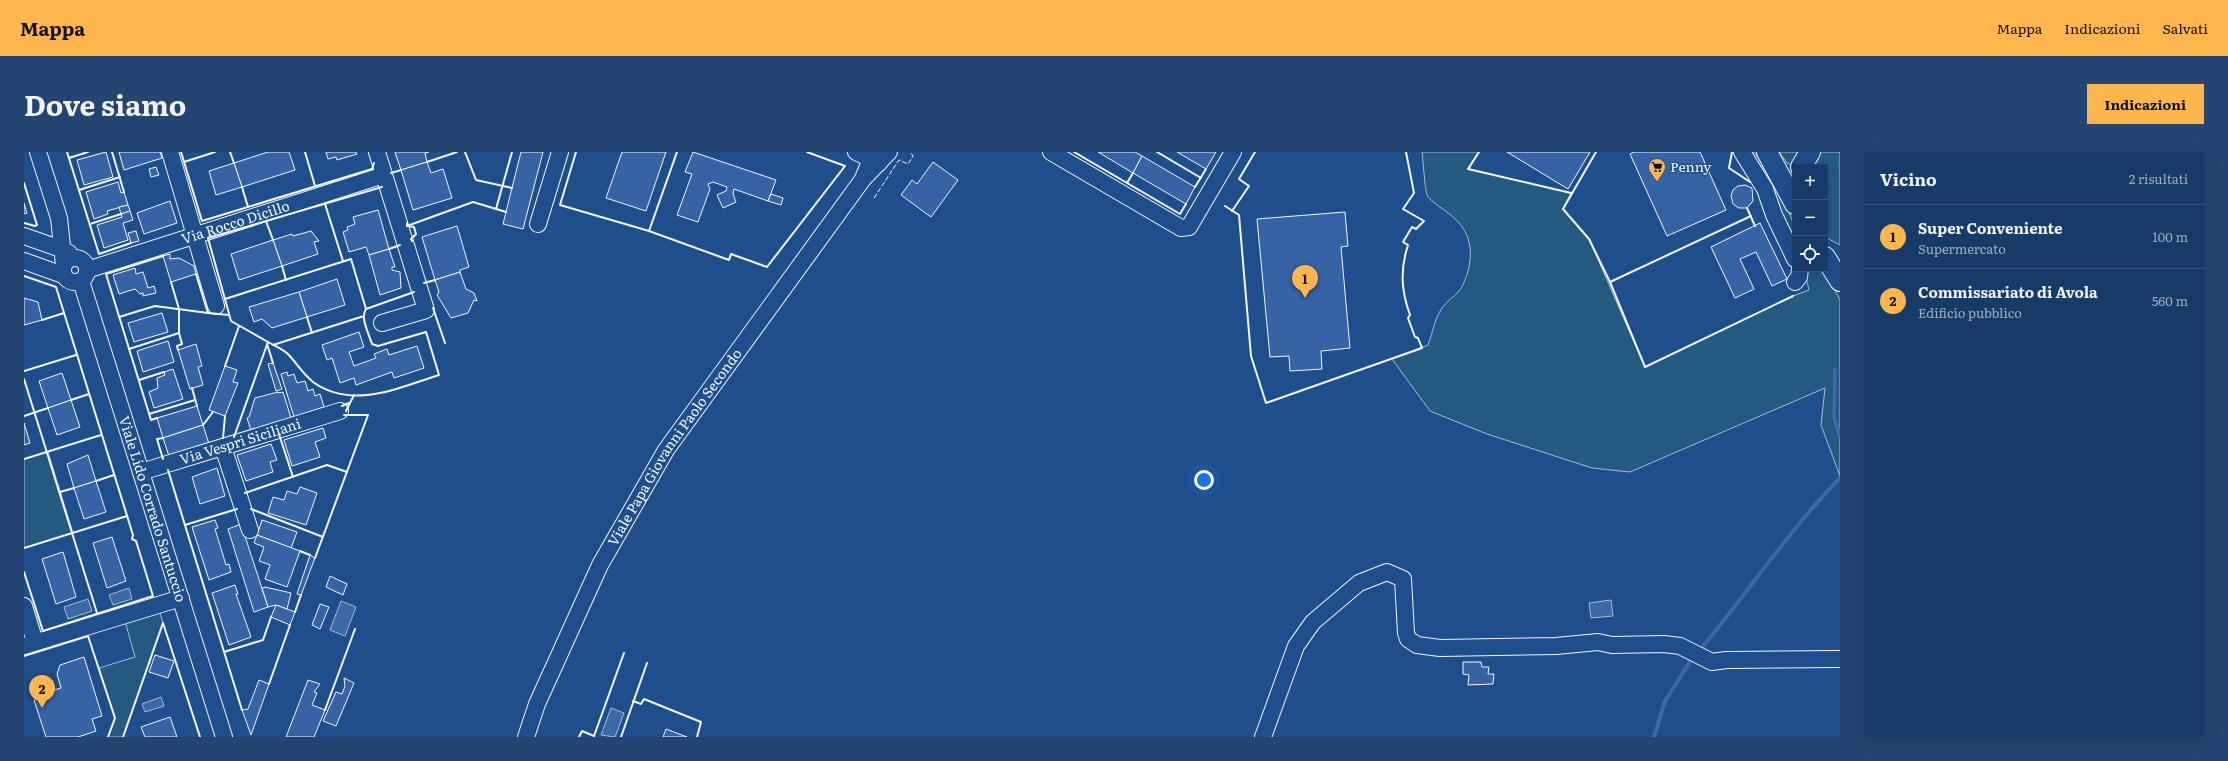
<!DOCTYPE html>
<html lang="it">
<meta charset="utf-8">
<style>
body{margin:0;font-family:Literata,serif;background:#244571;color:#f1f3f6}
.controls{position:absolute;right:12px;top:12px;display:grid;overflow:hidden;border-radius:0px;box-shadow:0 4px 16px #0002}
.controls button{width:36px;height:36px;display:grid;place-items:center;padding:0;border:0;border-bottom:1px solid #36547d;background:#173a69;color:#f1f3f6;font:20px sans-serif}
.you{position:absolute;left:1180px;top:328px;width:14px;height:14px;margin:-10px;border:3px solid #fff;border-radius:50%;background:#1a73e8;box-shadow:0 0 0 6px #1a73e833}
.badge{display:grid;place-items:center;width:26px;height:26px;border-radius:50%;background:#ffb74d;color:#111;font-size:13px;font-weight:700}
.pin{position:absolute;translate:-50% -33px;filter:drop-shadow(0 1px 2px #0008)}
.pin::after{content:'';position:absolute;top:21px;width:14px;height:12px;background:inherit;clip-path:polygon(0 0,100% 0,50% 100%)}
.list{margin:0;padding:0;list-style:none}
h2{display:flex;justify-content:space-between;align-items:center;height:52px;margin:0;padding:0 16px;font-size:17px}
h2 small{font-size:13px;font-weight:400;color:#9eadc0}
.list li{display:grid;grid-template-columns:26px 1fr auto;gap:12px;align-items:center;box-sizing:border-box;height:64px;padding:0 16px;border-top:1px solid #36547d}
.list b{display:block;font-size:15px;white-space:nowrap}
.list p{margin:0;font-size:13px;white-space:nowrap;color:#9eadc0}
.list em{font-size:13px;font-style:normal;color:#9eadc0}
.icon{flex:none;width:22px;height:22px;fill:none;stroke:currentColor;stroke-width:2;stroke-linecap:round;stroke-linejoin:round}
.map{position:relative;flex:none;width:1816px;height:585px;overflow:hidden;border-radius:0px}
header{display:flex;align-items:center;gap:24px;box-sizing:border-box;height:56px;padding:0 20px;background:#ffb74d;color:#111}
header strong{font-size:19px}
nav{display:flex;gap:22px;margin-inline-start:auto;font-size:14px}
.intro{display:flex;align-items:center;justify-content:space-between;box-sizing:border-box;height:96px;padding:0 24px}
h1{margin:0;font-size:28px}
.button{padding:10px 18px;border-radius:0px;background:#ffb74d;color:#111;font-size:14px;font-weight:700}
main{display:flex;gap:24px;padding:0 24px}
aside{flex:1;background:#173a69;border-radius:0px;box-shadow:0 4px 16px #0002}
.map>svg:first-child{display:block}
.green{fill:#245a82;stroke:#a8bbd7}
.water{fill:#3b69a3;stroke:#a8bbd7}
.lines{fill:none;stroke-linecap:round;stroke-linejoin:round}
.stream{stroke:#3b69a3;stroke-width:4}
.building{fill:#3563a3;stroke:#f2f6ff}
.minor-casing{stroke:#f2f6ff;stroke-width:18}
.major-casing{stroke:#f2f6ff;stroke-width:22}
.minor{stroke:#1f4e8c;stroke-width:16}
.major{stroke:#1f4e8c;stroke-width:20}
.fence{stroke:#f2f6ff;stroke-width:1;stroke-dasharray:5 2;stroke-linecap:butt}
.wall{stroke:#f2f6ff;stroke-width:2}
.labels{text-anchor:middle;stroke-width:3;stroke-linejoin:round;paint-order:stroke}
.poi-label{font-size:14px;fill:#f2f6ff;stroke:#1f4e8c;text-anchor:start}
.street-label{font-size:14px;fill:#f2f6ff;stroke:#1f4e8c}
</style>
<header>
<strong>Mappa</strong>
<nav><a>Mappa</a><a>Indicazioni</a><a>Salvati</a></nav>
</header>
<div class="intro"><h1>Dove siamo</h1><a class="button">Indicazioni</a></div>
<main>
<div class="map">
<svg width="1816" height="585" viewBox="0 0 1816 585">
<rect width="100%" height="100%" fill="#1f4e8c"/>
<g class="green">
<path d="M1398,0H1455L1445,17L1547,41L1539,57L1565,87L1621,215L1769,144L1785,138L1780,117H1800L1816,148V324L1797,273L1801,236L1606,320L1568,316L1463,282L1406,259L1368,207L1404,193C1409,180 1410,168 1418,156C1426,145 1435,144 1441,128C1451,102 1448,78 1424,61C1418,56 1407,50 1403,43C1401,38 1399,8 1398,0Z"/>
<polygon points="1722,0 1730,0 1754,34 1771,75 1771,96"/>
<polygon points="1755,0 1774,0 1768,13 1763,11"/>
<polygon points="1796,0 1816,0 1816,93 1801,85 1801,15 1785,15"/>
<polygon points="24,300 49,381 0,396 0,307"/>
<polygon points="135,458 139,471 99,585 84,585 91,566 75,516 111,505 101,469"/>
</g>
<g class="water">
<polygon points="105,436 108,447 89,453 85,443"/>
<polygon points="64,447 68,459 44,467 40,455"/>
<polygon points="1587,448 1589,464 1567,466 1565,451"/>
<polygon points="317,449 332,455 321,484 306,478"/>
<polygon points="137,545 140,554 121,560 118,552"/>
<polygon points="587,556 600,561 591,585 577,583"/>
</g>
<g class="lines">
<g class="stream">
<polyline points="1811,218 1810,265 1816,284"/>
<path d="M1675,499C1723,442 1764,379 1816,326"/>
<polyline points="1630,585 1641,549 1669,505"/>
</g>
</g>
<g class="building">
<polygon points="82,0 89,25 60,33 53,8"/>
<polygon points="95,0 136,0 138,6 100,18"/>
<polygon points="244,0 265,0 271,18 218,35 210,11"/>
<polygon points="302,0 332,0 333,2 313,8 312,5 304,7"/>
<polygon points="371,0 405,0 401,1 403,10 377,18"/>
<polygon points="497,0 519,0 499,77 479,72"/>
<polygon points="598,0 642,0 622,59 582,46"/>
<polygon points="669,0 752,28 744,49 710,37 709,42 712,50 699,56 693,43 702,39 703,35 689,30 684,32 686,37 674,70 653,63 668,22 661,20"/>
<polygon points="1074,0 1111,0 1118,4 1109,21"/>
<polygon points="1153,0 1192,0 1182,17"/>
<polygon points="1483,0 1566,0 1544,37"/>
<polygon points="1610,0 1676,0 1702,58 1643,84 1606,2"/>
<polygon points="1118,4 1171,35 1162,52 1109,21"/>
<polygon points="403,10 407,21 419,17 428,46 389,58 377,18"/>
<polygon points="909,10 934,28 907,65 877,43 888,28 893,32"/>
<polygon points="210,11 218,35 192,43 185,19"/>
<polygon points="132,15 135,23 127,25 125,17"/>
<polygon points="94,30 97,41 100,40 104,53 83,59 84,62 70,67 62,40"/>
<polygon points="1721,33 1728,36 1729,49 1723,56 1715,56 1709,52 1707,44 1709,38 1714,34"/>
<polygon points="747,42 759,46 757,53 744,49"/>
<polygon points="146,49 153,71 120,82 113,61"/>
<polygon points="0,51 3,61 0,62"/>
<polygon points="104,53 106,59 97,62 95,55"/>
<polygon points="354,58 365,97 345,103 342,95 325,100 319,80 324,78 323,75 331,72 329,65"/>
<polygon points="106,59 109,68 99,71 104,88 80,96 73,73 98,65 97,62"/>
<polygon points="1321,60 1324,94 1317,95 1326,196 1297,199 1298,217 1266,219 1265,204 1246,205 1233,67"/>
<polygon points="1736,71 1763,127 1748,134 1732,100 1716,107 1730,137 1711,146 1687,95"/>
<polygon points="433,74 445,115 436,118 436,120 411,128 398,85"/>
<polygon points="112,79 115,89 107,91 104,81"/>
<polygon points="287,79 295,89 290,90 294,102 258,114 249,88 268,82 269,84"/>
<polygon points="249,88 258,114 215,128 207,102"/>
<polygon points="365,97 371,115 368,115 368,118 376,120 377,136 356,143 345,103"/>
<polygon points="146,102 146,107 155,106 170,114 172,122 147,130 139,104"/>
<polygon points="111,116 112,122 119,120 124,136 130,134 132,141 119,144 119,141 116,142 111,137 95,142 89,123"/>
<polygon points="436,120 442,137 450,141 453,149 450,148 444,161 427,166 413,143 415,140 411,128"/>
<polygon points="313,127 321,153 283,165 275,140"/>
<polygon points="275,140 283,165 248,176 238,167 230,170 225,155"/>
<polygon points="0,146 14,150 18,168 0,173"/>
<polygon points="138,161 144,180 110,190 104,171"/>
<polygon points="335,180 340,195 325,200 330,214 352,206 350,202 363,197 365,203 393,194 400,216 370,226 368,220 332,233 330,226 316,231 308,206 303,208 298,193"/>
<polygon points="144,189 150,210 119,220 113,199"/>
<polygon points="172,192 178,214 174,215 179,233 166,237 154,198"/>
<polygon points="249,211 258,237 252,239 244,212"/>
<polygon points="201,214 213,218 209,230 214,231 201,264 185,258"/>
<polygon points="149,217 159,247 130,256 125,240 134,236 133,226 141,223 140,220"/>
<polygon points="263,220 264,224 270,222 273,231 281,229 284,239 289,237 291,244 296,242 300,255 270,265 257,222"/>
<polygon points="38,221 47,248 24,256 15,229"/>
<polygon points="254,240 254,241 259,240 267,266 227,279 223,266 225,265 231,246"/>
<polygon points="47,248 56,275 33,283 24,256"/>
<polygon points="173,254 179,273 139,286 133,266"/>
<polygon points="0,271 6,291 0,293"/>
<polygon points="179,273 185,292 145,304 139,286"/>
<polygon points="299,276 302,286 291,290 296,305 268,314 260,288"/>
<polygon points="247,292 253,308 246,310 249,320 222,329 213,303"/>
<polygon points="64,303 72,329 50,336 43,312"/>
<polygon points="193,316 201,344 176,352 168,325"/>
<polygon points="72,329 82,360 60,367 50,336"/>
<polygon points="276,335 293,341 282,373 244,361 249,345 260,348 263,339 273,342"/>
<polygon points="191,368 194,376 191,377 202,413 205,412 207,420 185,428 168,375"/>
<polygon points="238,368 273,380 267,396 233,383"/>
<polygon points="217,372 244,455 230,460 204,377"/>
<polygon points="233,383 276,399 263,435 241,427 246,413 235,409 240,395 230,391"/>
<polygon points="88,385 102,429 83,436 69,391"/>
<polygon points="39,400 52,445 32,452 18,407"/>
<polygon points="286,403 291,406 277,443 273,442"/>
<polygon points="306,424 323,432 319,443 302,435"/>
<polygon points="211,433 214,442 212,442 227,485 205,493 188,441"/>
<polygon points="241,435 267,441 263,457 252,453 244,455 238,436"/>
<polygon points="296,452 305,455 296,477 288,473"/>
<polygon points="252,453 271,460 266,473 247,465"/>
<polygon points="131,503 150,509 144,526 125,520"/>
<polygon points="60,505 78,564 68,567 72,579 54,585 22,585 10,548 19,546 25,536 27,539 37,536 33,522 36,513"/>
<polygon points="1439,510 1457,510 1458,515 1465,515 1464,522 1470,522 1469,532 1444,533 1445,523 1439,522"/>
<polygon points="320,526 330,531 312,574 299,569 312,540 318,542 321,534"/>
<polygon points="235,528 245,532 227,583 218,558 224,557"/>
<polygon points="284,528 296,532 290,540 293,541 288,553 301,558 290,585 262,585"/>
<polygon points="146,565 153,585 121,585 117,575"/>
<polygon points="642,577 663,585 639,585"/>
</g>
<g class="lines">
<defs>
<g id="minor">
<polyline points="14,0 35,66 40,113"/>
<polyline points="146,0 192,154"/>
<polyline points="353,0 402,158 358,171"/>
<polyline points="832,0 855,11"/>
<polyline points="1027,0 1157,76 1165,75 1209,0"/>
<polyline points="1718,0 1741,37 1750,63 1771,107"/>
<polyline points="840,24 850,0"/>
<polyline points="514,72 536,0"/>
<polyline points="0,84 37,97 45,101"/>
<circle cx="51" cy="118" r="12"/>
<polyline points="0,109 39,123"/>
<path id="s1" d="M63,118L360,23"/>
<path id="s2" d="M57,129L200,585"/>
<polyline points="1771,130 1775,125 1776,117"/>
<polyline points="199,295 226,378"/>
<path id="s3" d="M117,320L316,259"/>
<polyline points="0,454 11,490"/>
<polyline points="0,494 157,446"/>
<path id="s4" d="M502,585L513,552L576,413L642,298L839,27L865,0"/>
<polyline points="1239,585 1272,494 1289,470 1335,431 1363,420 1379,427 1382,481 1384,487 1393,493 1416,496 1532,494 1574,490 1588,493 1640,492 1656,494 1688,510 1702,508 1816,507"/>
</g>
<g id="major">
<polyline points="1743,0 1771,52"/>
<polyline points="1777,15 1786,0"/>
<polyline points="1801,105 1816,129"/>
</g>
</defs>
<use href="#minor" class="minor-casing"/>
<use href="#major" class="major-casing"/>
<use href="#minor" class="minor"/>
<use href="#major" class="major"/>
<polyline class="fence" points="850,46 875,8 884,12 889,4 886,0"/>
<g class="wall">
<polyline points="43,0 75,102 107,91"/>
<polyline points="88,0 100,40"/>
<polyline points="157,0 178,69 348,17 350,11"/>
<polyline points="206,0 210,11"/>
<polyline points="281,0 291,34"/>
<polyline points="441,0 452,28 488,36"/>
<polyline points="552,0 536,53 625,79 705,108 707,102 743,115 821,14 783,0"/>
<polyline points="1050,0 1156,62 1162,52"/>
<polyline points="1133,0 1177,26"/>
<polyline points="1455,0 1444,17 1547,41"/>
<polyline points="1572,0 1539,57 1565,87 1586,130 1621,215 1769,144"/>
<polyline points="1708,0 1705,16 1726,30"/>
<polyline points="45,6 64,0"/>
<polyline points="160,10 191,0"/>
<polyline points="403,10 433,0"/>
<polyline points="367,21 377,18"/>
<polyline points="0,31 13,73 11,74 0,71"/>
<polyline points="1103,31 1109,21"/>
<polyline points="218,35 224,55"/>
<polyline points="1171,35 1182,17"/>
<polyline points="55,38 96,25"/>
<polyline points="301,52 319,109"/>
<path d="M1201,54L1215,63L1227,204L1242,251L1398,196L1394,186L1391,185L1384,166L1386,163C1377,138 1376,118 1384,93L1379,90L1388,75L1392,77L1400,69L1379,57L1390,41L1382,0"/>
<polyline points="1723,56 1731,74"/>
<polyline points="472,57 488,0"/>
<polyline points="1208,59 1225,34 1215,27 1231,0"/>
<polyline points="242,69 249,88"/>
<polyline points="383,71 383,74 390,75 392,82 387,87 388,89"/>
<polyline points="66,72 97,62"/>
<polyline points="383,74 449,50 482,60"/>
<polyline points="625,79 653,0"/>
<polyline points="365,97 376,93"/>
<polyline points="258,114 262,128"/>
<polyline points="172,122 184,161 205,163"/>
<polyline points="0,124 32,135 109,383 108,387 112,389 129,444 19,479 0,420"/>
<polyline points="147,130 155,157 155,181 158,192 153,194 154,198"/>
<polyline points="1586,130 1727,64"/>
<polyline points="400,131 411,128"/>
<polyline points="201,147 327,107 342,157"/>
<polyline points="409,156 421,191"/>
<polyline points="95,165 131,154 184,161"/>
<polyline points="283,165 288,181"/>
<polyline points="18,168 40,161"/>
<polyline points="244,190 207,169 184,86 358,35"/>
<polyline points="243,192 249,211"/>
<polyline points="249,193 340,164"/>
<polyline points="105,197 155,181"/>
<polyline points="201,214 215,174"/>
<polyline points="0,219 52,203"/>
<polyline points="0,227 73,461"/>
<polyline points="115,228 140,220"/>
<polyline points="168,236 173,254"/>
<polyline points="47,248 65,242"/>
<polyline points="318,254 325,251"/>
<polyline points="322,259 330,243"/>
<polyline points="125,262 171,248"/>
<polyline points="0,264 24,256"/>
<polyline points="133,266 127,268 82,122 139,104"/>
<polyline points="179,273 189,260"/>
<polyline points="255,282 269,325"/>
<path d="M210,285L244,190C251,194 259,197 265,203C273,212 279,222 289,230C328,258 374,236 415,223L402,180L354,194L348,192C345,182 336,166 342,157L390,140"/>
<polyline points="139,286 133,287 139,307"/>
<polyline points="199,286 201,264"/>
<polyline points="0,307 77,283"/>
<polyline points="144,318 218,558"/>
<polyline points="72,329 90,323"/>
<polyline points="36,340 50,336"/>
<polyline points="221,341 303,313 323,320"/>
<polyline points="227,357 299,385"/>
<polyline points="161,373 213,357"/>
<polyline points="0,396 103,364"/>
<polyline points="276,399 286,403"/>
<polyline points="291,406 344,263 320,263"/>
<polyline points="271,460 277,443"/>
<polyline points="200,500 239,488 247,465"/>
<polyline points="0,504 64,484 91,566 84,585"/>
<polyline points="245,532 266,473"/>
<polyline points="609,549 617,552 620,547 677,570 673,585"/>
<polyline points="301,558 331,477"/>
<polyline points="99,585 139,471 176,585"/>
<polyline points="555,585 558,579 570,584 600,501"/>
<polyline points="597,585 623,511"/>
</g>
</g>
<defs>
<symbol id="supermarket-pin" viewBox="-11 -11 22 30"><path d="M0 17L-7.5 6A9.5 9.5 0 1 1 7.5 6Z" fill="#ffb74d" stroke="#1f4e8c"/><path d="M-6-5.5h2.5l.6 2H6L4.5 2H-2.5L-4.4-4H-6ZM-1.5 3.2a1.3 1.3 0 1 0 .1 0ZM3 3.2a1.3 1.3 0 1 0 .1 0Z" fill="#111"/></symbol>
</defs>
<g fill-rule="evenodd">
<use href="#supermarket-pin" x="1623" y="5" width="20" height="27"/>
</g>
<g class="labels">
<g class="poi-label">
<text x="1646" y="20">Penny</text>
</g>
<g class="street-label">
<text dy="5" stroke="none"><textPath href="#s1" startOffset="156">Via Rocco Dicillo</textPath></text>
<text dy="5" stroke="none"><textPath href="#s3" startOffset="104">Via Vespri Siciliani</textPath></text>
<text dy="5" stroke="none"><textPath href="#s4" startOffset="327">Viale Papa Giovanni Paolo Secondo</textPath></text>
<text dy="5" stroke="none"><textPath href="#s2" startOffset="239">Viale Lido Corrado Santuccio</textPath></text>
</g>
</g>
</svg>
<div class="controls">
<button>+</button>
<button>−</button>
<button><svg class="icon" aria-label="locate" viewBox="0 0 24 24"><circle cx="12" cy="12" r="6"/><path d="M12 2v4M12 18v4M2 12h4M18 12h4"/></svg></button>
</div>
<div class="you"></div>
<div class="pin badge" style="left:1281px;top:146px">1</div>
<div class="pin badge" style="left:18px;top:556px">2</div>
</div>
<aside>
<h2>Vicino<small>2 risultati</small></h2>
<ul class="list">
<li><span class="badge">1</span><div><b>Super Conveniente</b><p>Supermercato</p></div><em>100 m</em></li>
<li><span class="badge">2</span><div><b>Commissariato di Avola</b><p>Edificio pubblico</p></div><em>560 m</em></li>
</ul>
</aside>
</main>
